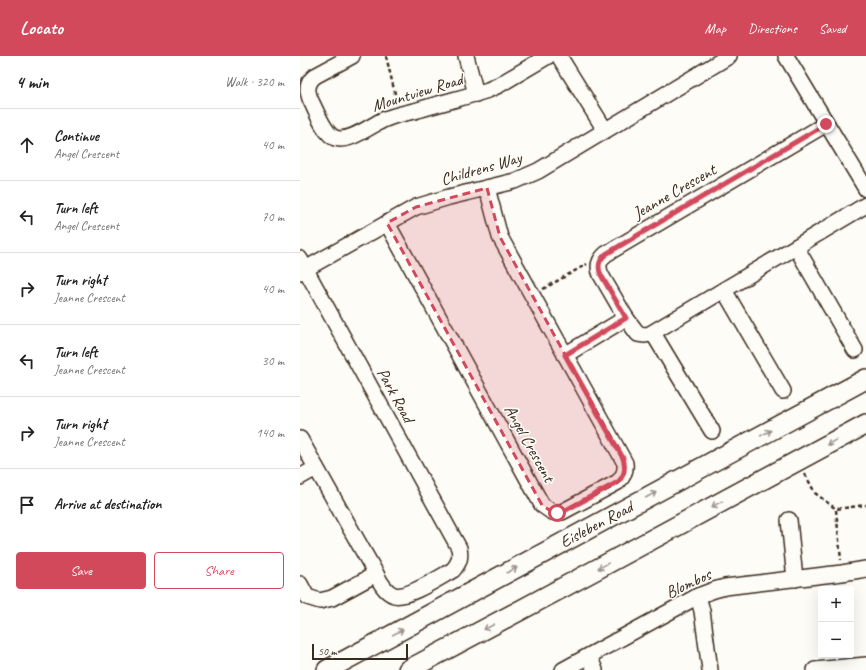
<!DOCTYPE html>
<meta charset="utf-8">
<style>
body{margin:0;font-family:Caveat,sans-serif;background:#f2f2f2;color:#222}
.controls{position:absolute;right:12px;bottom:12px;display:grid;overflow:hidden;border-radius:4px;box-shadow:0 4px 16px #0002}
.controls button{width:36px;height:36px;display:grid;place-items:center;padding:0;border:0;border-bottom:1px solid #e0e0e0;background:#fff;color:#222;font:20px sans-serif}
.scale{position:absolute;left:12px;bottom:10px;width:96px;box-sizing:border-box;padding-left:4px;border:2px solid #3b2a1e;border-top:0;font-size:11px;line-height:14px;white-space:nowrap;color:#3b2a1e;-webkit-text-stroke:3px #fdfcf7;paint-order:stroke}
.stop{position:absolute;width:12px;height:12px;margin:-9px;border:3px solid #d1495b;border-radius:50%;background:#fff}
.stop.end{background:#d1495b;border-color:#fff;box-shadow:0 1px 4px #0008}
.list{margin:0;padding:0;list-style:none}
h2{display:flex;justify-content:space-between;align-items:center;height:52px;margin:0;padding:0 16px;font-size:17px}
h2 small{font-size:13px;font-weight:400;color:#767676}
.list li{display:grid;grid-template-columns:26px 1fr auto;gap:12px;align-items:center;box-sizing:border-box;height:72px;padding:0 16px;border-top:1px solid #e0e0e0}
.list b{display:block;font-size:15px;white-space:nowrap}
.list p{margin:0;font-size:13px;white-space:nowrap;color:#767676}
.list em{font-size:13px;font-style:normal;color:#767676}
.actions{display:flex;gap:8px;padding:12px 16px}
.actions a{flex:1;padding:9px 0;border:1px solid #d1495b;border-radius:4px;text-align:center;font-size:14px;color:#d1495b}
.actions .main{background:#d1495b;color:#fff}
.icon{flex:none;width:22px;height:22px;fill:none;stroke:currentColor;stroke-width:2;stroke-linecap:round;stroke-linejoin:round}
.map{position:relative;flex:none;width:566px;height:614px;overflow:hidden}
header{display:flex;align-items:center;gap:24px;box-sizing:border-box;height:56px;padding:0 20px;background:#d1495b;color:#fff}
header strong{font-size:19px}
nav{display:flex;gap:22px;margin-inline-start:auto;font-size:14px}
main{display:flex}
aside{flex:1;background:#fff}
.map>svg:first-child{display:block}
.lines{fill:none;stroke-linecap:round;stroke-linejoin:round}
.minor-casing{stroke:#3b2a1e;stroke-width:18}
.major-casing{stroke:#3b2a1e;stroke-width:22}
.path{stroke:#3b2a1e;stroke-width:2.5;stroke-dasharray:4 3;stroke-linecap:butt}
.minor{stroke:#fdfcf7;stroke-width:15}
.major{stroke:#fdfcf7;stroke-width:19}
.oneway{stroke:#9c938a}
.route{stroke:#d1495b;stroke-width:5}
.marked{fill:#d1495b;fill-opacity:0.2;stroke:#d1495b;stroke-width:3;stroke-dasharray:8 5;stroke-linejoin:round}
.labels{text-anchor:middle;stroke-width:3.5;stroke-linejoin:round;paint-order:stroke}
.street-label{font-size:17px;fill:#3b2a1e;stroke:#fdfcf7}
</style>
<header>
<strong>Locato</strong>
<nav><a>Map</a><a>Directions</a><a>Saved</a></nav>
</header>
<main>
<aside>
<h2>4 min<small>Walk · 320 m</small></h2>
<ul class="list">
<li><svg class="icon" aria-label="ahead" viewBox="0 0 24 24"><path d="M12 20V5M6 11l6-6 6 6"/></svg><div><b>Continue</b><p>Angel Crescent</p></div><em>40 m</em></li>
<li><svg class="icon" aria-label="left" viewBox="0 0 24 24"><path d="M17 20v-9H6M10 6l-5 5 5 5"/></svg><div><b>Turn left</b><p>Angel Crescent</p></div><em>70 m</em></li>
<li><svg class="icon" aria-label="right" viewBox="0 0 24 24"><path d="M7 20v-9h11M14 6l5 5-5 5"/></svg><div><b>Turn right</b><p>Jeanne Crescent</p></div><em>40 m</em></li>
<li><svg class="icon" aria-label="left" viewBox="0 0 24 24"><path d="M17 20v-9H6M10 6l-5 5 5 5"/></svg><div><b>Turn left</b><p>Jeanne Crescent</p></div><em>30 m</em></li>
<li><svg class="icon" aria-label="right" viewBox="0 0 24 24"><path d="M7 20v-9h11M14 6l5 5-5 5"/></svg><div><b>Turn right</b><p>Jeanne Crescent</p></div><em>140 m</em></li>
<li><svg class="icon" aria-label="arrive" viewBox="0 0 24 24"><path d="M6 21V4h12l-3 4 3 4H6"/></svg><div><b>Arrive at destination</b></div></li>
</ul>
<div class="actions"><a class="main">Save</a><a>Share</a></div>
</aside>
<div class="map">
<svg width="566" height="614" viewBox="0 0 566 614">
<rect width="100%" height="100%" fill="#fdfcf7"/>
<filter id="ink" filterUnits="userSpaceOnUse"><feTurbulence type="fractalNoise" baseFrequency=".025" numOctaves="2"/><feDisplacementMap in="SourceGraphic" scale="8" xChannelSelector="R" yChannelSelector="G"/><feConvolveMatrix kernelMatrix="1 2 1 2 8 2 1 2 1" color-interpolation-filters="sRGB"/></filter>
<g filter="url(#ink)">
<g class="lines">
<defs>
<g id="minor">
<path d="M52,0L15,20C5,28 7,37 12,47C17,57 25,78 35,82C49,87 70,70 83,64C94,59 106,57 118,54C141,47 165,41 188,34L199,29L248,0"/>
<polyline points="166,0 176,38"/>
<polyline points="259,0 305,74"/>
<polyline points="486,0 566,133"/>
<path d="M526,68L306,198C299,204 297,210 301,219L326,262L338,278L345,279L350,278L566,149"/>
<path d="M87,167L242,449L252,456H262L318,426C324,420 326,414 325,407L200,181L187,132"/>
<polyline points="496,191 555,294"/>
<path d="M0,203L159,492C161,502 159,507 153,514C140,521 107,543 94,539C85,536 80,526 76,518L0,383"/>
<polyline points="0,216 116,151 149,141 215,125 238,115 429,0"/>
<polyline points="424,234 483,335"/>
<polyline points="353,277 412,375"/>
<polyline points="265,299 326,262"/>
<polyline points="0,421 16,412"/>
<polyline points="489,464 495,523"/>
<polyline points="0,528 7,541 20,545 32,542 76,518"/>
<polyline points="398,540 402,555 410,614"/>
<polyline points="289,600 295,614"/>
<polyline points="263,614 398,540 414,534 425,531 542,517 566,513"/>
<polyline points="515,614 566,609"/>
</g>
<g id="major">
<polyline points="27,614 566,323"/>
<polyline points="108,614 262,532 566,368"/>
</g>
</defs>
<use href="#minor" class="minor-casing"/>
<use href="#major" class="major-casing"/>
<g class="path">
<polyline points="86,0 97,46"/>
<polyline points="243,233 287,208"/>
<polyline points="505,418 515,437 536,453 566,449"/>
<polyline points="536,454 541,504"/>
</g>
<use href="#minor" class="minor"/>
<use href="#major" class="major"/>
</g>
<defs><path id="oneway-shaft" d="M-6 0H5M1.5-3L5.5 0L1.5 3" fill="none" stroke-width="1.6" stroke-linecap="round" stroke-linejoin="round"/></defs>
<g class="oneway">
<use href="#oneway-shaft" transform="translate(466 377) rotate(-28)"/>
<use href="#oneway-shaft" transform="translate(532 386) rotate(151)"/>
<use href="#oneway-shaft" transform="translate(351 439) rotate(-28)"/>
<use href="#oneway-shaft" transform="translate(417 448) rotate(151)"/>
<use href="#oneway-shaft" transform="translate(303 510) rotate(151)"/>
<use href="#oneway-shaft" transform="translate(212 514) rotate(-29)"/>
<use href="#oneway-shaft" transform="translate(189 571) rotate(152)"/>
<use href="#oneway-shaft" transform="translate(98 576) rotate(-28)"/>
</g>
</g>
<g class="lines" filter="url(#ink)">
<path class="route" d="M257,457L266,454L318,426C325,419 326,412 323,402L265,299L326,262L301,219C297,210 299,204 306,198L526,68"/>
</g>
<path class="marked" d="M187,132L200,181L325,407L324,419L318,426L262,456H252L242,449L87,167L116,151Z"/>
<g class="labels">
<g class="street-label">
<text transform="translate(117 36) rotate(-17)" y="6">Mountview Road</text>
<text transform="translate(181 112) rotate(-16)" y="6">Childrens Way</text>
<text transform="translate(374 135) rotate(-30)" y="6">Jeanne Crescent</text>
<text transform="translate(96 339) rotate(61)" y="6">Park Road</text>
<text transform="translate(230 387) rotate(61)" y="6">Angel Crescent</text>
<text transform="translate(296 468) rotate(-28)" y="6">Eisleben Road</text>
<text transform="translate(388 527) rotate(-25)" y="6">Blombos</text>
</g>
</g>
</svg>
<div class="controls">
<button>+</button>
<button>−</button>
</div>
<div class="scale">50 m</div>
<div class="stop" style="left:257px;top:457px"></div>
<div class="stop end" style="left:526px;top:68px"></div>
</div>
</main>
